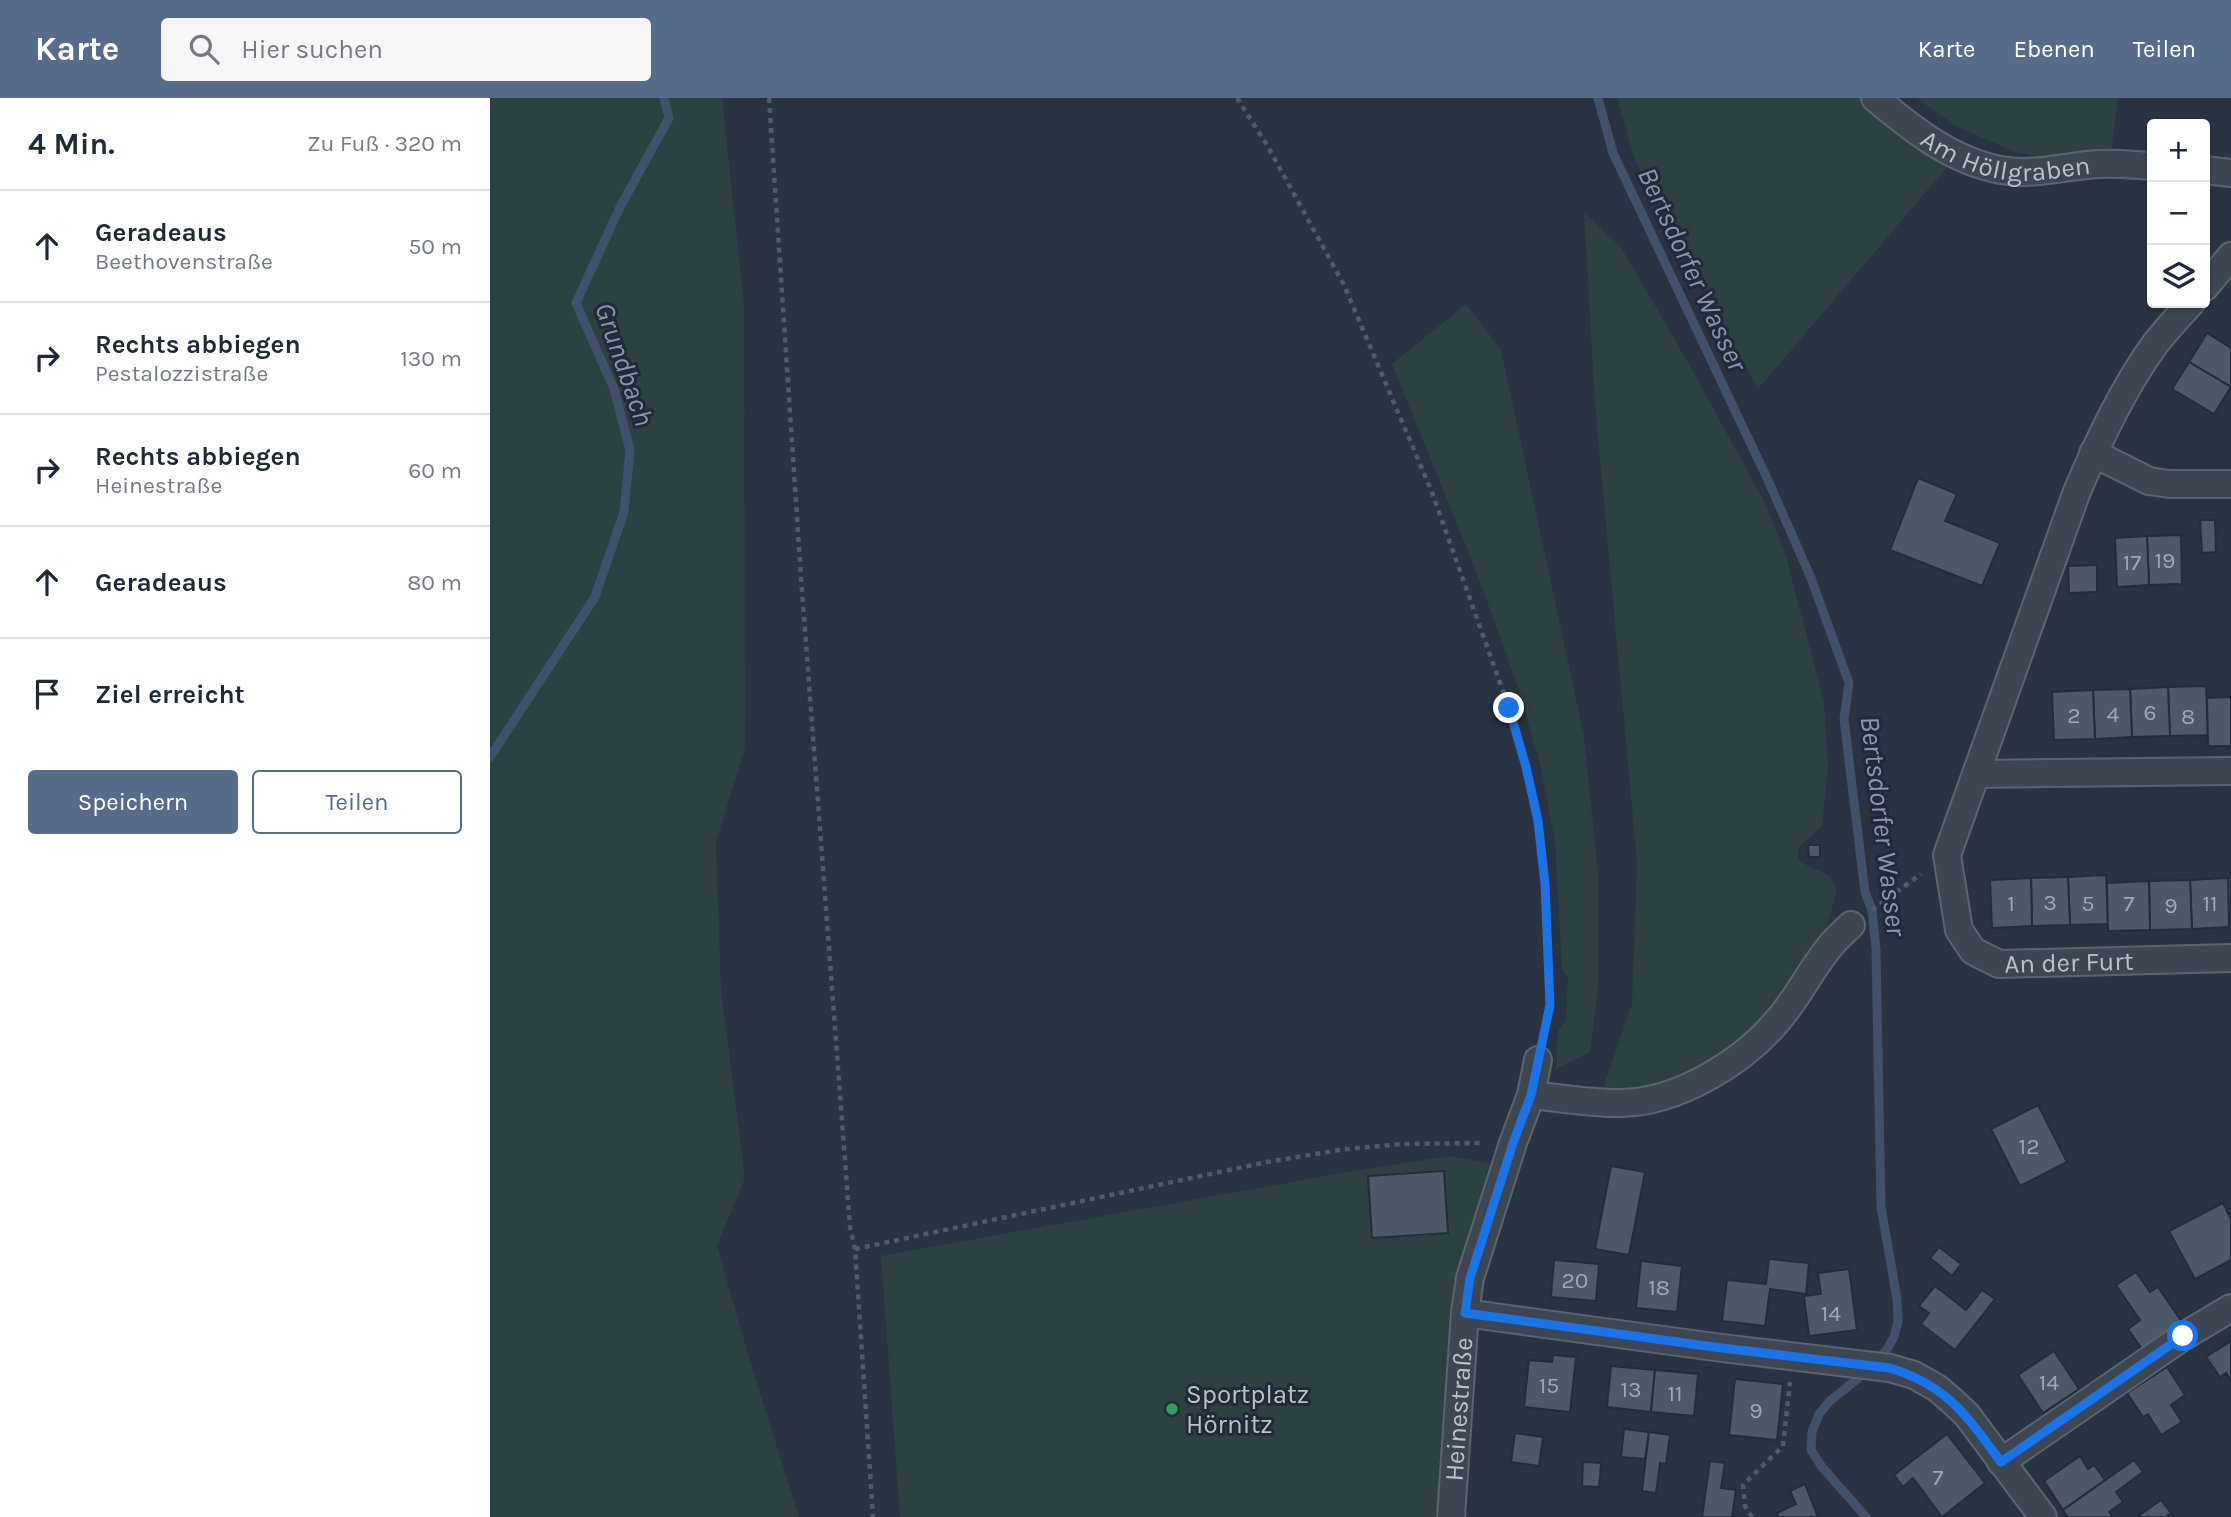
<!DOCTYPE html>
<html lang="de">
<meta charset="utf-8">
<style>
body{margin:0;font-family:Karla,sans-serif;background:#f6f6f7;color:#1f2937}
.controls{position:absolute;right:21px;top:21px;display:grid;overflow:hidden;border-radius:7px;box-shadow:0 2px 5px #0004}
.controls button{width:63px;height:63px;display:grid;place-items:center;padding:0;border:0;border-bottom:2px solid #e0e1e3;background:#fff;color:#1f2937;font:35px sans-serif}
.stop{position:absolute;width:21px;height:21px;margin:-16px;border:5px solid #1a73e8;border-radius:50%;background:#fff}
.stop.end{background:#1a73e8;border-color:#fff;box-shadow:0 2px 7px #0008}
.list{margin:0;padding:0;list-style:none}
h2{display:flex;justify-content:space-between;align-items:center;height:91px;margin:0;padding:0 28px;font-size:30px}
h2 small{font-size:23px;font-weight:400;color:#747a83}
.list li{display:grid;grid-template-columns:46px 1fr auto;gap:21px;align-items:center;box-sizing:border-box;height:112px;padding:0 28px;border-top:2px solid #e0e1e3}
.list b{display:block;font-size:26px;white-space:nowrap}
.list p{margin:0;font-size:23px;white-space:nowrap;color:#747a83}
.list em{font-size:23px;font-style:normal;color:#747a83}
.actions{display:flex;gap:14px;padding:21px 28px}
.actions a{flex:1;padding:16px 0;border:2px solid #576b8a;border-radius:7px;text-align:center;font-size:24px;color:#576b8a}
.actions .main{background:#576b8a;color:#fff}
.icon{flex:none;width:38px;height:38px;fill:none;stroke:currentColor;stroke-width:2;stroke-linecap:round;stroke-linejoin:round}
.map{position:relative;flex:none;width:1741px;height:1419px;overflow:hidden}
header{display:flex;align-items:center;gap:42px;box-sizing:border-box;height:98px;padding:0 35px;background:#576b8a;color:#fff}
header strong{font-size:33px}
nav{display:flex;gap:38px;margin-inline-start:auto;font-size:24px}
.search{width:490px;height:63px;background:#f6f6f7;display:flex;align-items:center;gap:18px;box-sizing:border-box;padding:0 24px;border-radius:7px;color:#747a83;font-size:26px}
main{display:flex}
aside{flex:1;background:#fff}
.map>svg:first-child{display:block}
.green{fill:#2d4143}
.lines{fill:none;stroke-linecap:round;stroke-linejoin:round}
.stream{stroke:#415169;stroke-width:9}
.building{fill:#4e5967;stroke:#242d39;stroke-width:2}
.minor-casing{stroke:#5c646f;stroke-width:30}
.path{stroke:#4c5e61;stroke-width:4.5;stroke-dasharray:5 5;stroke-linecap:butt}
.minor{stroke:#3e4651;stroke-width:26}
.route{stroke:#1a73e8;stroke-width:9}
.leisure-dot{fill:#2e9e5b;stroke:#222a37;stroke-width:2.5}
.labels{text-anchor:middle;stroke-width:6;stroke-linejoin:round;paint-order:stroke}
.number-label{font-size:23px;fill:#a0a7b2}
.street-label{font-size:26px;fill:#bbc1cb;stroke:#222a37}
.poi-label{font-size:26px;fill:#bbc1cb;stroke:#222a37;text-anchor:start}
.water-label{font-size:28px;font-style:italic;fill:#8597b0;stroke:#222a37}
</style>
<header>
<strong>Karte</strong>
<div class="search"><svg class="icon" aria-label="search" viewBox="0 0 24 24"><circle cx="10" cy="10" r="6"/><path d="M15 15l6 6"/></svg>Hier suchen</div>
<nav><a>Karte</a><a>Ebenen</a><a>Teilen</a></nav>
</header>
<main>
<aside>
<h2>4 Min.<small>Zu Fuß · 320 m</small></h2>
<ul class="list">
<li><svg class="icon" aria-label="ahead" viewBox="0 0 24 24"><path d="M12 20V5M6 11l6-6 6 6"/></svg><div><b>Geradeaus</b><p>Beethovenstraße</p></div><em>50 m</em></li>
<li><svg class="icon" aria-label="right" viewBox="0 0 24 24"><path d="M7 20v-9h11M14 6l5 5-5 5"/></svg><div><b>Rechts abbiegen</b><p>Pestalozzistraße</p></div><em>130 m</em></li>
<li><svg class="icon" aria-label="right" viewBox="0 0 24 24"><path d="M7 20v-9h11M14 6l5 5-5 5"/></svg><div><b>Rechts abbiegen</b><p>Heinestraße</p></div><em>60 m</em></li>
<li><svg class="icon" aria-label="ahead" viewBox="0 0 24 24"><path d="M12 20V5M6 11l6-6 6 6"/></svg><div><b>Geradeaus</b></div><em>80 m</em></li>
<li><svg class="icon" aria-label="arrive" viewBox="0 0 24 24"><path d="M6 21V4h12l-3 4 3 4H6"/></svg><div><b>Ziel erreicht</b></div></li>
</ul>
<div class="actions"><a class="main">Speichern</a><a>Teilen</a></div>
</aside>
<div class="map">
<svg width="1741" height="1419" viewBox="0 0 1741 1419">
<rect width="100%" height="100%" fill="#2a3341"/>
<g class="green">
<polygon points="0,0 232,0 254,207 255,650 226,744 231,893 255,1080 227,1148 260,1263 309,1419 0,1419"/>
<polygon points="1127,0 1370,0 1400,27 1458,68 1268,291 1145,62"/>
<polygon points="1426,0 1628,0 1621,53 1575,62 1525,54 1468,29"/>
<polygon points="1094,115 1131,149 1199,266 1275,405 1296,458 1334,605 1338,671 1332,728 1308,750 1308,763 1340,778 1347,793 1336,830 1308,885 1262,940 1200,983 1111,996 1142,906 1147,764 1105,306"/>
<polygon points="976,206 1011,252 1094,638 1108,776 1108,890 1100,954 1066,971 1068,933 1076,922 1078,879 1072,870 1065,744 1050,666 1027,586 986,473 902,266"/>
<polygon points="959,1058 999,1065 1003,1084 955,1419 410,1419 391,1158 852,1075"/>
</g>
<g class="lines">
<g class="stream">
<polyline points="1108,0 1123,55 1277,380 1321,480 1359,585 1354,621 1375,794 1382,812 1386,851 1391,1109 1407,1201 1408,1223 1404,1239 1396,1253 1371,1278 1341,1302 1329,1316 1322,1334 1321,1352 1332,1369 1376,1419"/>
<polyline points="0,659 105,499 134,414 140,352 124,291 86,205 130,109 179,20 174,0"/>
</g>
</g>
<g class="building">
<polygon points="1717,235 1741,250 1741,289 1699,264"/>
<polygon points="1699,264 1741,289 1724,316 1682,291"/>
<polygon points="1428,380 1467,396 1455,423 1510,445 1492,488 1400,452"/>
<polygon points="1710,422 1725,422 1726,454 1712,455"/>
<polygon points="1691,437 1692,486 1659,487 1657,438"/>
<polygon points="1657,438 1659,487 1627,489 1625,440"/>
<polygon points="1607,467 1607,494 1579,495 1578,468"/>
<polygon points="1716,588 1718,637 1680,638 1678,589"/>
<polygon points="1678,589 1680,638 1642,639 1640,591"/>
<polygon points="1640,591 1642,639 1605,641 1603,592"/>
<polygon points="1603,592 1605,641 1564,642 1562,594"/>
<polygon points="1741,599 1741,648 1718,648 1717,600"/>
<polygon points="1318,747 1330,747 1330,759 1319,759"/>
<polygon points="1616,777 1618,826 1580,827 1578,779"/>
<polygon points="1578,779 1580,827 1542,828 1541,780"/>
<polygon points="1541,780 1542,828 1502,830 1500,782"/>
<polygon points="1738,780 1741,780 1741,829 1739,829"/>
<polygon points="1738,780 1739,829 1702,831 1700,782"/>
<polygon points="1700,782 1702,831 1660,832 1659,783"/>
<polygon points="1659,783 1660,832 1618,833 1617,785"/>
<polygon points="1548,1007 1577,1064 1530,1088 1501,1031"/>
<polygon points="1121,1068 1155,1074 1139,1157 1105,1151"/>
<polygon points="954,1073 958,1135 882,1140 878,1078"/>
<polygon points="1733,1105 1741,1121 1741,1162 1705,1181 1679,1133"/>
<polygon points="1449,1149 1471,1166 1462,1178 1440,1160"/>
<polygon points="1279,1161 1319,1165 1316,1196 1280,1191 1275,1228 1232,1223 1237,1182 1276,1186"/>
<polygon points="1064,1162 1109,1166 1106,1203 1061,1199"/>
<polygon points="1151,1163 1192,1168 1187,1214 1146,1210"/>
<polygon points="1359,1171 1367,1232 1319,1238 1314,1198 1331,1196 1328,1175"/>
<polygon points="1646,1174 1660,1194 1668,1189 1692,1224 1652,1251 1638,1231 1650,1222 1626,1187"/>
<polygon points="1445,1188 1476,1212 1492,1192 1505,1201 1465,1252 1431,1226 1439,1215 1429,1208"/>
<polygon points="1741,1243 1741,1283 1736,1275 1730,1279 1716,1259"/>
<polygon points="1564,1253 1589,1291 1553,1315 1528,1277"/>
<polygon points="1063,1257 1086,1259 1080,1314 1034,1309 1039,1262 1062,1264"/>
<polygon points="1121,1268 1165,1272 1161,1314 1117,1309"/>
<polygon points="1677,1269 1695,1297 1681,1307 1692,1324 1671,1337 1658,1316 1653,1319 1637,1295"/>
<polygon points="1165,1272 1208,1276 1204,1318 1161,1314"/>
<polygon points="1245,1281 1293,1286 1287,1342 1239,1337"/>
<polygon points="1134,1331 1159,1334 1155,1361 1131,1359"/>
<polygon points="1159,1334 1180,1337 1176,1366 1170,1365 1166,1395 1152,1393"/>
<polygon points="1025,1335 1053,1339 1049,1368 1021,1364"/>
<polygon points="1457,1336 1495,1385 1452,1419 1423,1380 1413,1389 1404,1377"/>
<polygon points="1590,1358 1598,1371 1604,1367 1615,1382 1573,1412 1554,1383"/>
<polygon points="1644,1362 1653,1374 1626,1394 1633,1404 1619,1414 1623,1419 1578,1419 1573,1412"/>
<polygon points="1220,1363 1235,1365 1231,1390 1246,1392 1242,1419 1212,1419"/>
<polygon points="1093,1364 1111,1365 1109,1389 1092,1388"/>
<polygon points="1315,1386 1328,1419 1289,1419 1287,1415 1306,1406 1300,1393"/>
<polygon points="1671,1402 1681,1415 1675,1419 1647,1419"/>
</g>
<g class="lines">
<defs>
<g id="minor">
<path id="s1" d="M1385,0C1422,31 1462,63 1511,72C1543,78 1576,68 1608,66C1626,65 1644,67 1662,68"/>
<polyline points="1715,72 1741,75"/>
<polyline points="1715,189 1741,158"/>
<path id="s2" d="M1701,205C1689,218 1676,232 1665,246C1632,292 1608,344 1586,396L1457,757L1469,832L1483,853L1509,866L1741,860"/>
<polyline points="1603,355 1659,383 1679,386 1741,386"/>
<polyline points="1486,676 1741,673"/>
<path d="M1041,997C1071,1000 1102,1006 1132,1005C1188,1004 1254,964 1289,921C1309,898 1322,869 1342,846C1348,839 1355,833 1361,827"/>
<polyline points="975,1215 1232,1250 1400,1270 1424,1277 1447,1290 1461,1302 1477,1317 1553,1419"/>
<polyline points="1511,1364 1694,1238 1741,1210"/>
<path id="s3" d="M961,1419L975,1215L980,1180L1023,1045L1041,997L1048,962"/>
</g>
</defs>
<use href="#minor" class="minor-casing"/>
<g class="path">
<polyline points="279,0 311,479 360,1129 365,1151 383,1419"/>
<polyline points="747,0 777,47 854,187 941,392 1019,610 1036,669 1048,723 1055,786 1060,907 1054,936"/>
<polyline points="1382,812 1431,776"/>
<polyline points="365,1151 777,1064 856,1051 913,1046 994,1045"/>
<polyline points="1262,1419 1255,1408 1253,1387 1293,1348 1300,1284"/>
</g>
<use href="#minor" class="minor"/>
</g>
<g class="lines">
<path class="route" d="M1019,610L1036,669L1048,723L1055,786L1060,907L1041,997L1023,1045L980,1180L975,1215L1232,1250L1400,1270C1458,1288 1476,1317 1511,1364L1693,1238"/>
</g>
<circle class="leisure-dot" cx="682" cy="1311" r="7"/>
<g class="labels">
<g class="number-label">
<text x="1675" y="470">19</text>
<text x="1642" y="472">17</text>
<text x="1660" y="622">6</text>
<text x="1623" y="624">4</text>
<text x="1584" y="625">2</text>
<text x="1698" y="626">8</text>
<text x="1560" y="812">3</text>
<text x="1521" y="813">1</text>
<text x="1598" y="813">5</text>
<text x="1639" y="813">7</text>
<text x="1720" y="813">11</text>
<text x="1681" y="815">9</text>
<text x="1539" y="1056">12</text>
<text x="1085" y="1190">20</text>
<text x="1169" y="1197">18</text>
<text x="1341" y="1223">14</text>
<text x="1559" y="1292">14</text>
<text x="1059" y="1295">15</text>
<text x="1141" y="1299">13</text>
<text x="1185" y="1303">11</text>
<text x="1266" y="1320">9</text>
<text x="1448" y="1387">7</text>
</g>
<g class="street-label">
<text dy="9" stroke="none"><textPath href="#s1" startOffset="149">Am Höllgraben</textPath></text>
<text dy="9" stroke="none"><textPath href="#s2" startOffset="808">An der Furt</textPath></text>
<text dy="9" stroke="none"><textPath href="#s3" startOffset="108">Heinestraße</textPath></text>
</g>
<g class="poi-label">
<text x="696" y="1305">Sportplatz<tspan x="696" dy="30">Hörnitz</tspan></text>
</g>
<g class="water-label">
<text transform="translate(1203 171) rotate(65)" y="10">Bertsdorfer Wasser</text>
<text transform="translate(135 266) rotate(71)" y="10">Grundbach</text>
<text transform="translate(1394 728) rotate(83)" y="10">Bertsdorfer Wasser</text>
</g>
</g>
</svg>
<div class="controls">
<button>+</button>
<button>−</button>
<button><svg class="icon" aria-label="layers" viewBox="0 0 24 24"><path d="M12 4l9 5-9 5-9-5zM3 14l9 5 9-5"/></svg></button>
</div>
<div class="stop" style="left:1693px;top:1238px"></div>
<div class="stop end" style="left:1019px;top:610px"></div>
</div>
</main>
